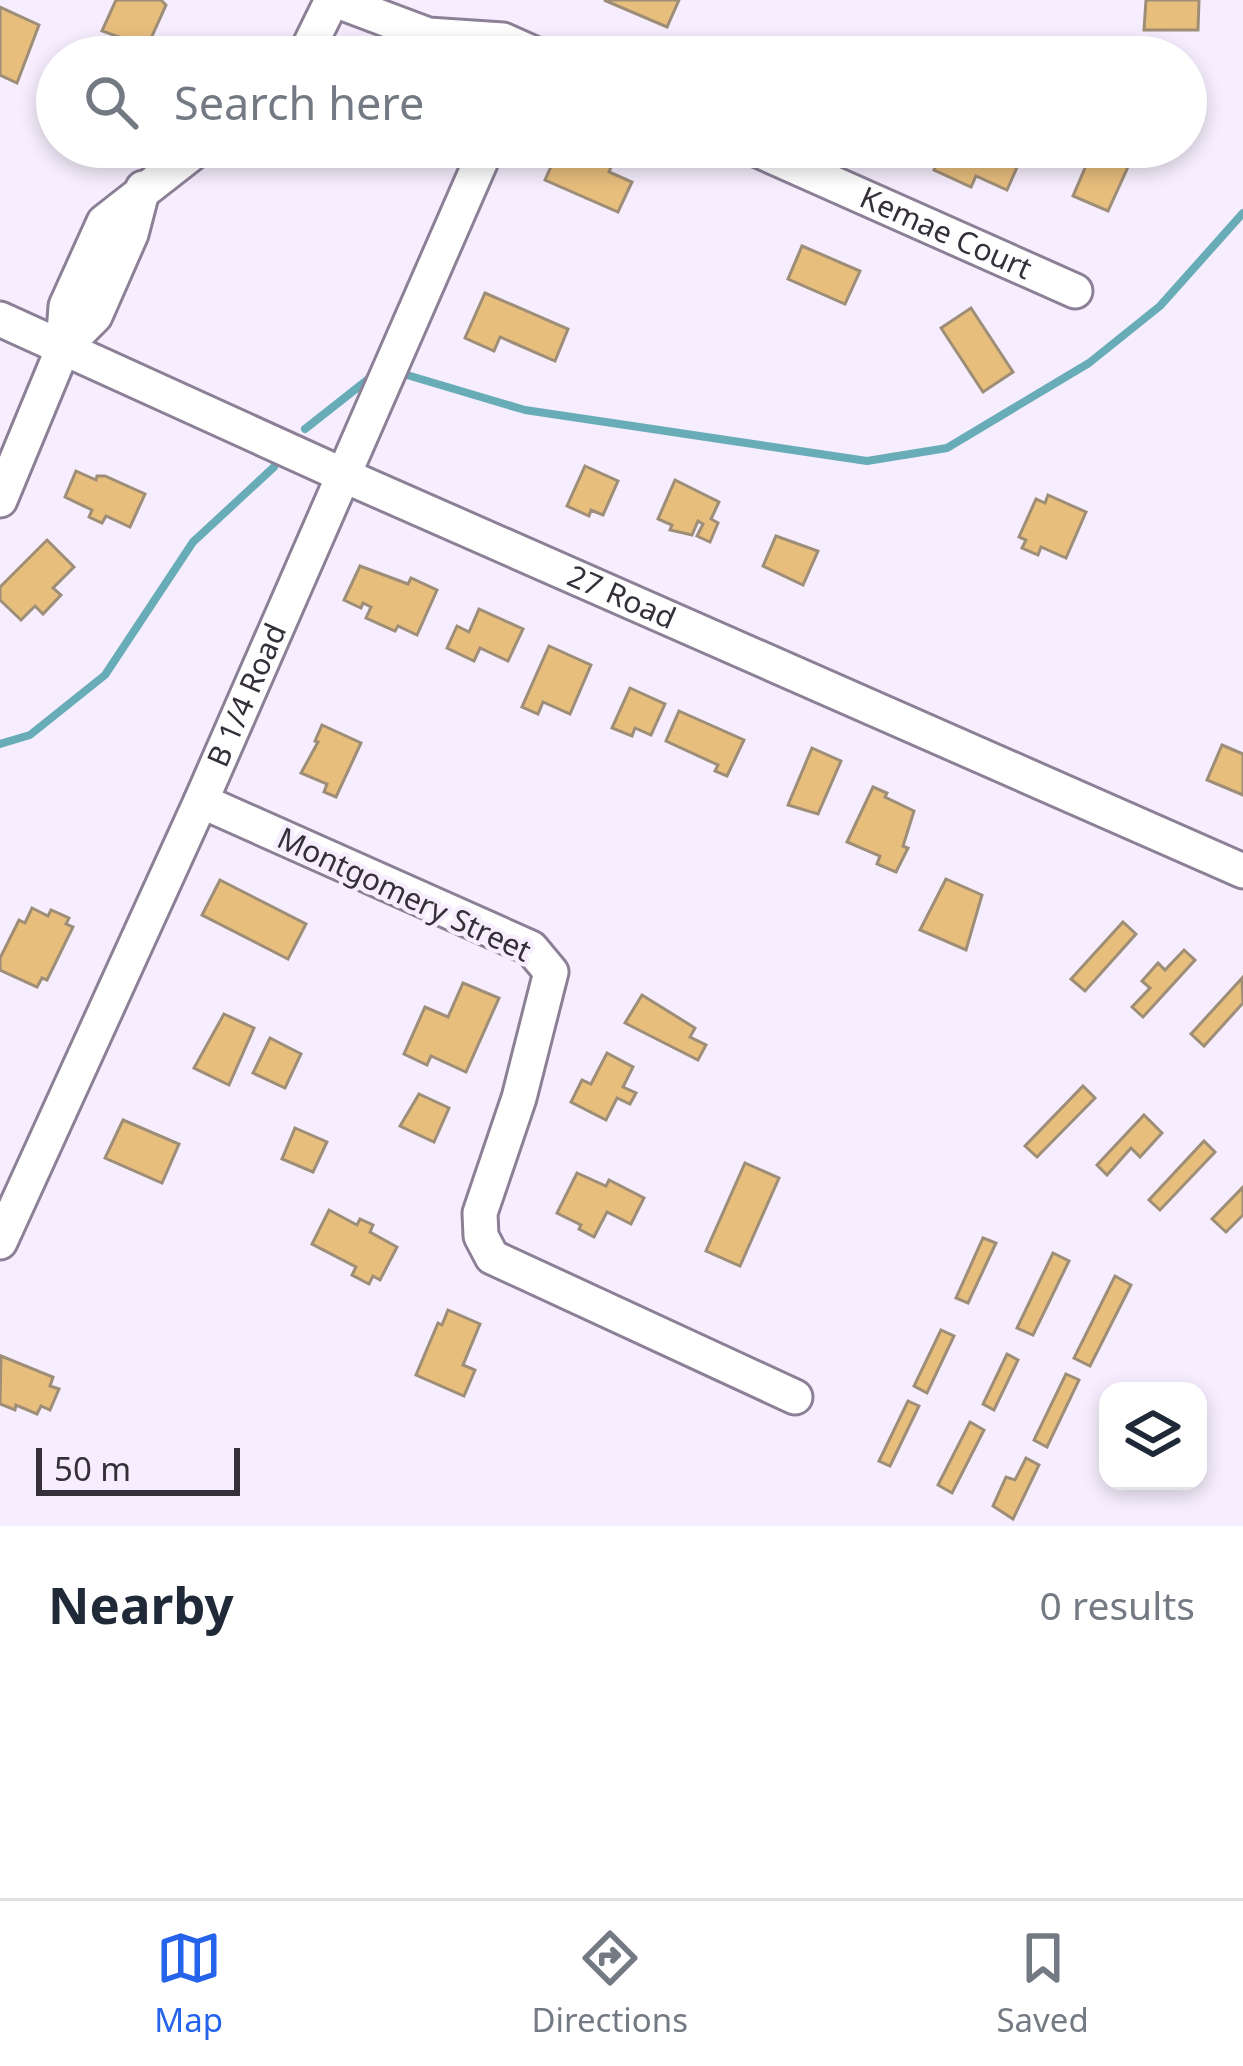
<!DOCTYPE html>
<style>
body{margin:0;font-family:"Noto Sans",sans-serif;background:#f6f6f7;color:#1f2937}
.controls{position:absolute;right:36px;bottom:36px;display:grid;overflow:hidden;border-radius:24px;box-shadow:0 6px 18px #0003}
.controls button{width:108px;height:108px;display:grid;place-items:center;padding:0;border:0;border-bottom:3px solid #e0e1e3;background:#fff;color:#1f2937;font:60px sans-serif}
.scale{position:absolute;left:36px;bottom:30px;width:204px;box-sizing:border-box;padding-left:12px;border:6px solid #352f39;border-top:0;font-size:33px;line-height:42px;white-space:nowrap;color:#352f39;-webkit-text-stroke:9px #f6eefe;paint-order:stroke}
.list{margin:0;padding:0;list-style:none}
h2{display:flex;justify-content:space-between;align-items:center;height:156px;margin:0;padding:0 48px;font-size:51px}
h2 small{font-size:39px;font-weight:400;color:#747a83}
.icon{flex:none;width:66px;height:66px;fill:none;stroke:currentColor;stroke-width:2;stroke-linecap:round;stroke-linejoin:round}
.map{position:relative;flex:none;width:1243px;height:1526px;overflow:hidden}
.search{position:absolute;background:#fff;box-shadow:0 6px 18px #0003;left:36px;right:36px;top:36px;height:132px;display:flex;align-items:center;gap:30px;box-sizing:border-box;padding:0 42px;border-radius:66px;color:#747a83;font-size:45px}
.sheet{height:372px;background:#fff}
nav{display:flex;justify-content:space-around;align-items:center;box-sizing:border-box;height:168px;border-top:3px solid #e0e1e3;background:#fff;font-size:33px;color:#747a83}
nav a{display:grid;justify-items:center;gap:6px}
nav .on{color:#2563eb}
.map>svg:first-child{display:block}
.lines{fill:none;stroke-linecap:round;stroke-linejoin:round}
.stream{stroke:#68acb8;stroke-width:8}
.building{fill:#e8be7d;stroke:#9e8e78;stroke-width:3}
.minor-casing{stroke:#8c8097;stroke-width:39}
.minor{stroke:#fff;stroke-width:33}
.labels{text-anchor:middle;stroke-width:9;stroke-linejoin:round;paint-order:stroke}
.street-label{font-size:30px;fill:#352f39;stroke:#f6eefe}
</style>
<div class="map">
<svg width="1243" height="1526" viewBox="0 0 1243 1526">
<rect width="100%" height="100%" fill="#f6eefe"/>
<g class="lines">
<g class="stream">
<polyline points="407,375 525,410 867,461 947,448 1089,363 1160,306 1243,213"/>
<polyline points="305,429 371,377"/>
<polyline points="0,744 30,735 105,675 193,542 274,467"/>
</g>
</g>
<g class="building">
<polygon points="116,0 161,0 166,5 147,47 102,31"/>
<polygon points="604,0 679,0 667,27"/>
<polygon points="1146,0 1199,0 1198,30 1144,30"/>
<polygon points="0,7 39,25 17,83 0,75"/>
<polygon points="560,147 570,147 612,165 609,172 632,182 618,212 545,180"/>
<polygon points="944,147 1026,147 1007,190 976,176 971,187 934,170"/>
<polygon points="1094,147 1137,147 1108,211 1073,196"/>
<polygon points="802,246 860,271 845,304 788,279"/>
<polygon points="485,293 568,329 555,361 500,337 494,351 465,338"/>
<polygon points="971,308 1013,372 983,392 941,328"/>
<polygon points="585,466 618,481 603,515 591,510 589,516 567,506"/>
<polygon points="76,471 96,480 97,476 105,476 145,494 130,527 106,516 102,523 89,517 92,510 65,497"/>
<polygon points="675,480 719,502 711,519 718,523 710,542 697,536 703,524 698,521 692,535 670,530 672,525 658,519"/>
<polygon points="1048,495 1086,512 1066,558 1041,547 1038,555 1022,548 1026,540 1019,537 1036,499 1045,503"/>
<polygon points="776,536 818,551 803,585 763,566"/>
<polygon points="47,540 74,567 53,588 61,595 43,614 35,606 21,620 0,600 0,587"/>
<polygon points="360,566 408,584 411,578 437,590 417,635 398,626 395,631 366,618 371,607 363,603 361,608 344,600"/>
<polygon points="479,609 523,629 508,661 480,648 474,661 447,648 457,626 469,632"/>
<polygon points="549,646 591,665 570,714 543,702 538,714 522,707"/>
<polygon points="630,688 665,704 651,735 635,728 632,736 612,728"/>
<polygon points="679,711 744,740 727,776 715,771 718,765 666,741"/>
<polygon points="322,725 361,743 336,797 324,792 327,784 301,773 318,742 315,741"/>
<polygon points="1222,745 1243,754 1243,795 1207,780"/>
<polygon points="812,748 841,761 818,814 788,805"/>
<polygon points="873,787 887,793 885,797 914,811 903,846 908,848 896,872 877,864 880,856 847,842"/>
<polygon points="946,879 982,895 966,950 920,930"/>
<polygon points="220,880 306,924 288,959 202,915"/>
<polygon points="32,908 48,916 51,910 69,918 66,924 73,927 47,980 42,978 37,987 0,970 0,958 19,920 25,923"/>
<polygon points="1123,922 1136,934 1085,991 1071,979"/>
<polygon points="1184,950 1195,960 1143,1017 1132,1007 1150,988 1142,981 1158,963 1165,970"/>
<polygon points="1242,978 1243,1003 1204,1046 1191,1034"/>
<polygon points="463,983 499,998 466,1072 431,1056 427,1065 404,1054 425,1007 448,1017"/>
<polygon points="642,995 695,1028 690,1037 706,1045 698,1060 625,1023"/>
<polygon points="224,1014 254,1028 229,1085 194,1068"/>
<polygon points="270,1038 301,1054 285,1088 253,1073"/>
<polygon points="607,1053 633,1067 623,1087 636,1093 630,1104 617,1098 606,1120 571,1102 582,1080 591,1084"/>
<polygon points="1083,1086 1095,1098 1037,1157 1025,1146"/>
<polygon points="419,1094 449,1108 434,1142 400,1126"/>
<polygon points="1144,1115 1162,1133 1140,1157 1131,1148 1107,1175 1097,1165"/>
<polygon points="123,1120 179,1144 162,1183 105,1158"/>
<polygon points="295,1128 327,1142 313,1172 282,1159"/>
<polygon points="1204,1141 1215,1152 1160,1210 1149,1200"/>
<polygon points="745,1163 779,1178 740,1266 706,1251"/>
<polygon points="577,1173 606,1186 609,1180 644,1198 631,1224 607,1212 594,1237 579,1229 581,1225 557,1213"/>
<polygon points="1243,1187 1243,1215 1226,1232 1212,1219"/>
<polygon points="329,1210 357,1225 360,1219 373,1225 370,1232 397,1247 380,1280 373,1276 369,1284 352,1275 356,1267 312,1244"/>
<polygon points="983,1238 996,1243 968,1303 956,1298"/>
<polygon points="1053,1253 1069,1261 1033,1335 1017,1328"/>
<polygon points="1115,1276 1131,1285 1090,1366 1074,1358"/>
<polygon points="448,1310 480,1324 463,1365 475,1370 464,1396 416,1375 438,1323 442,1325"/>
<polygon points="941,1330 954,1336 927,1393 914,1386"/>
<polygon points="1007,1354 1018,1360 994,1410 983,1404"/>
<polygon points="1,1356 53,1377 50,1386 59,1389 50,1410 41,1406 37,1414 16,1405 15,1410 0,1404"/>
<polygon points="1066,1374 1079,1380 1047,1447 1034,1440"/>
<polygon points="908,1401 919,1406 890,1466 879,1461"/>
<polygon points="970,1422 984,1430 952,1493 938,1485"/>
<polygon points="1026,1458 1039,1465 1013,1519 993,1506 1006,1477 1015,1480"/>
</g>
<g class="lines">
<defs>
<g id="minor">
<polyline points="335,0 428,35 503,40 541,57"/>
<polyline points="304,57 332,0"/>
<path id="s1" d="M751,147L1075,291"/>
<path id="s2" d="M0,319L343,475L1243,871"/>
<polyline points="63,348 95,316 131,234 143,188"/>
<polyline points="0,500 63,348 66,306 104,222 200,147"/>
<polyline points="201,801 531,948 551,972 519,1098 480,1213 481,1236 492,1257 795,1397"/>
<path id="s3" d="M0,1242L201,801L487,147"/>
</g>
</defs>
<use href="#minor" class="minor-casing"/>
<use href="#minor" class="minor"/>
</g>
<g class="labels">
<g class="street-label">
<text dy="10" stroke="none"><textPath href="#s1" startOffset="213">Kemae Court</textPath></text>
<text dy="10" stroke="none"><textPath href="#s2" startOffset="681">27 Road</textPath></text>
<text dy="10" stroke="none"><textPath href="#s3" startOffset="600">B 1/4 Road</textPath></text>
<text transform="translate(404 895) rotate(25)" y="10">Montgomery Street</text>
</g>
</g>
</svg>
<div class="controls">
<button><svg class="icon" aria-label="layers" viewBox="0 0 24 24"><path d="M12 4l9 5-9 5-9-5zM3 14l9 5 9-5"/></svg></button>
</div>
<div class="scale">50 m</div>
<div class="search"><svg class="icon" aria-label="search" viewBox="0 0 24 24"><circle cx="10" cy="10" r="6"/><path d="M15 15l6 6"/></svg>Search here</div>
</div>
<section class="sheet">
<h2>Nearby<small>0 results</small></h2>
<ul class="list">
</ul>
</section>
<nav>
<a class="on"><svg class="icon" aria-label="map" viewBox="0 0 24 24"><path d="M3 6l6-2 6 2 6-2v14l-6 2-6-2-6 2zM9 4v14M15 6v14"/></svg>Map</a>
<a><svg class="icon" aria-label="directions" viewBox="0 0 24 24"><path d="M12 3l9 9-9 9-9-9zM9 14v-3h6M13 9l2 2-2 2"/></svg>Directions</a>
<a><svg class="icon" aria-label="saved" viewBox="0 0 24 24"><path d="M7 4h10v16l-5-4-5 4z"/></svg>Saved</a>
</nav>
